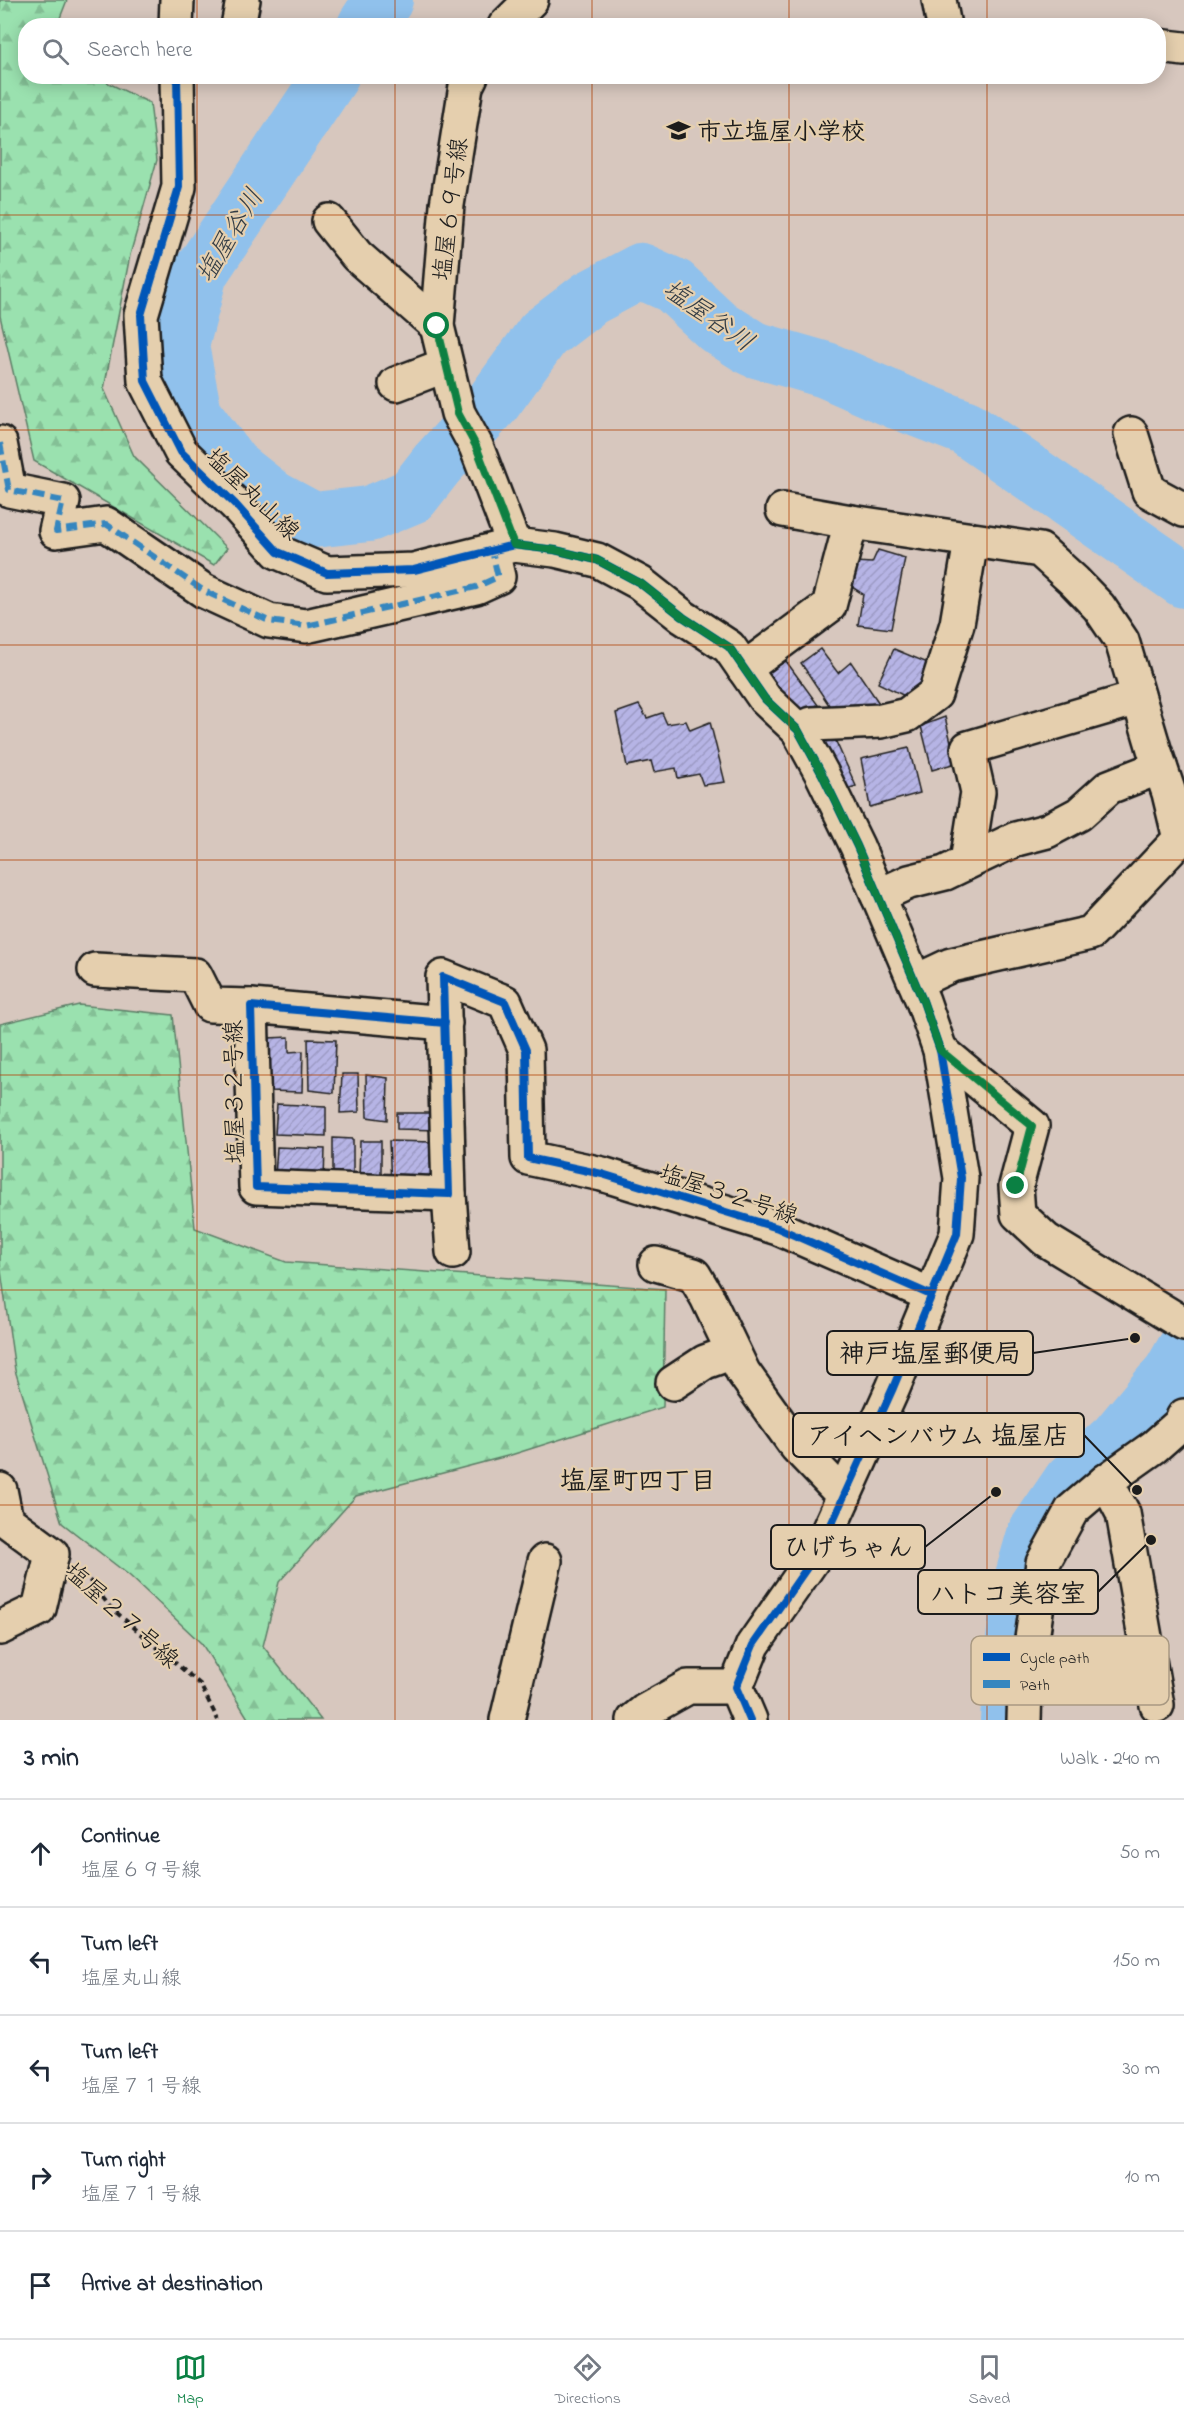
<!DOCTYPE html>
<meta charset="utf-8">
<style>
body{margin:0;font-family:"Indie Flower","Klee One",sans-serif;background:#f2f2f3;color:#1f2937}
.stop{position:absolute;width:18px;height:18px;margin:-14px;border:4px solid #0b8043;border-radius:50%;background:#fff}
.stop.end{background:#0b8043;border-color:#fff;box-shadow:0 2px 6px #0008}
.list{margin:0;padding:0;list-style:none}
h2{display:flex;justify-content:space-between;align-items:center;height:78px;margin:0;padding:0 24px;font-size:26px}
h2 small{font-size:20px;font-weight:400;color:#747a83}
.list li{display:grid;grid-template-columns:39px 1fr auto;gap:18px;align-items:center;box-sizing:border-box;height:108px;padding:0 24px;border-top:2px solid #e0e1e3}
.list b{display:block;font-size:22px;white-space:nowrap}
.list p{margin:0;font-size:20px;white-space:nowrap;color:#747a83}
.list em{font-size:20px;font-style:normal;color:#747a83}
.icon{flex:none;width:33px;height:33px;fill:none;stroke:currentColor;stroke-width:2;stroke-linecap:round;stroke-linejoin:round}
.map{position:relative;flex:none;width:1184px;height:1720px;overflow:hidden}
.search{position:absolute;background:#fff;box-shadow:0 3px 15px #0003;left:18px;right:18px;top:18px;height:66px;display:flex;align-items:center;gap:15px;box-sizing:border-box;padding:0 21px;border-radius:24px;color:#747a83;font-size:22px}
.sheet{height:618px;background:#fff}
nav{display:flex;justify-content:space-around;align-items:center;box-sizing:border-box;height:84px;border-top:2px solid #e0e1e3;background:#fff;font-size:16px;color:#747a83}
nav a{display:grid;justify-items:center;gap:3px}
nav .on{color:#0b8043}
.map>svg:first-child{display:block}
.forest{fill:url(#forest-firs);stroke:#5b7e66;stroke-width:1.5}
.lines{fill:none;stroke-linecap:round;stroke-linejoin:round}
.river{stroke:#90c1ec;stroke-width:56}
.building{fill:url(#building-hatch);stroke:#1c1c1c;stroke-width:1.5}
.minor-casing{stroke:#1c1c1c;stroke-width:38}
.path{stroke:#1c1c1c;stroke-width:4;stroke-dasharray:6 4.5;stroke-linecap:butt}
.minor{stroke:#e5cfae;stroke-width:33}
.quiet{stroke:#3686bf;stroke-width:6;stroke-dasharray:12 6;stroke-linecap:butt}
.cycleway-casing{stroke:#e5cfae;stroke-width:11}
.cycleway{stroke:#0057b8;stroke-width:8}
.route{stroke:#0b8043;stroke-width:8}
.grid{fill:none;stroke:#b54a10;stroke-width:1.5;stroke-opacity:0.55}
.labels{text-anchor:middle;stroke-width:4.5;stroke-linejoin:round;paint-order:stroke}
.poi-label{font-size:24px;font-weight:bold;fill:#1c1c1c;stroke:#e5cfae;text-anchor:start}
.street-label{font-size:24px;fill:#1c1c1c;stroke:#e5cfae}
.water-label{font-size:26px;font-style:italic;fill:#333d46;stroke:#e5cfae}
.neighbourhood-label{font-size:26px;font-weight:bold;fill:#1c1c1c;stroke:#e5cfae}
.key{fill:#e5cfae;stroke:#a99982;stroke-width:1.5}
.key-label{font-size:16px;fill:#1c1c1c}
.leader{fill:none;stroke:#1c1c1c;stroke-width:2}
.callout-dot{fill:#1c1c1c;stroke:#e5cfae;stroke-width:2}
.callout{fill:#e5cfae;stroke:#1c1c1c;stroke-width:2}
.callout-label{font-size:26px;text-anchor:middle;font-weight:bold;fill:#1c1c1c}
</style>
<div class="map">
<svg width="1184" height="1720" viewBox="0 0 1184 1720">
<defs>
<pattern id="forest-firs" width="22" height="20" patternUnits="userSpaceOnUse" patternTransform="scale(1.5)"><rect width="22" height="20" fill="#9ae1af"/><path d="M5 1l3.5 6h-7zM16 11l3.5 6h-7z" fill="#84c096"/></pattern>
<pattern id="building-hatch" width="6" height="6" patternUnits="userSpaceOnUse" patternTransform="scale(1.5)"><rect width="6" height="6" fill="#b6b4e5"/><path d="M-1 1l2-2M0 6l6-6M5 7l2-2" fill="none" stroke="#9c9ac4"/></pattern>
</defs>
<rect width="100%" height="100%" fill="#d7c7be"/>
<filter id="ink" filterUnits="userSpaceOnUse"><feTurbulence type="fractalNoise" baseFrequency=".0167" numOctaves="2"/><feDisplacementMap in="SourceGraphic" scale="12" xChannelSelector="R" yChannelSelector="G"/><feConvolveMatrix kernelMatrix="1 2 1 2 8 2 1 2 1" color-interpolation-filters="sRGB"/></filter>
<g filter="url(#ink)">
<g class="forest">
<polygon points="0,0 67,0 60,18 66,25 26,26 26,76 103,77 108,83 150,103 157,160 130,255 104,389 134,456 227,548 214,565 34,461 0,316"/>
<polygon points="79,1005 173,1015 195,1228 286,1262 665,1289 663,1407 511,1455 356,1496 279,1582 263,1646 321,1720 249,1720 202,1644 130,1576 62,1523 15,1370 0,1264 0,1024"/>
</g>
<g class="lines">
<g class="river">
<polyline points="365,26 381,1 385,0"/>
<polyline points="331,76 200,273 181,346 194,414 232,466 274,499 313,520 369,514 412,496 437,464 493,403 543,334 590,298 641,271 674,286 718,327 753,349 826,370 899,402 966,428 1184,580"/>
<polyline points="1008,1720 1013,1646 1023,1576 1035,1534 1071,1481 1117,1438 1171,1373 1184,1350"/>
</g>
</g>
<g class="building">
<polygon points="878,550 905,558 891,629 858,625 863,594 852,587 854,562 872,563"/>
<polygon points="820,649 838,673 851,662 885,712 837,717 801,663"/>
<polygon points="894,649 935,666 915,701 878,683"/>
<polygon points="786,661 818,705 798,718 762,674"/>
<polygon points="639,705 647,718 662,713 667,724 686,721 690,730 710,722 725,782 703,785 699,774 678,778 676,768 654,772 651,761 627,766 616,713"/>
<polygon points="945,717 956,763 932,770 921,726"/>
<polygon points="833,735 856,786 836,793 812,740"/>
<polygon points="909,748 920,793 870,807 861,759"/>
<polygon points="289,1037 289,1052 303,1051 302,1092 269,1091 269,1038"/>
<polygon points="308,1039 336,1040 334,1093 309,1090"/>
<polygon points="342,1074 358,1074 359,1112 340,1113"/>
<polygon points="366,1075 388,1078 387,1120 367,1117"/>
<polygon points="277,1104 326,1106 326,1136 275,1134"/>
<polygon points="397,1113 439,1113 439,1130 397,1129"/>
<polygon points="333,1138 353,1139 353,1180 333,1180"/>
<polygon points="360,1141 381,1141 381,1180 359,1180"/>
<polygon points="389,1141 434,1142 435,1177 391,1185"/>
<polygon points="277,1147 325,1149 324,1179 275,1177"/>
</g>
<g class="lines">
<defs>
<g id="minor">
<polyline points="939,0 944,26"/>
<polyline points="176,26 177,0"/>
<polyline points="238,26 243,0"/>
<polyline points="505,26 531,0"/>
<polyline points="1158,46 1184,49"/>
<polyline points="177,76 179,187 141,315 145,381 181,452 235,504 278,552 327,573 414,570 514,545 555,550 597,560 640,583 683,617 729,647 765,699 798,730 822,774 857,846 923,1001 940,1050 961,1178 957,1234 893,1388 820,1549 753,1645 736,1687 750,1720"/>
<polyline points="471,76 466,86 447,205 437,326 458,413 476,446 514,545"/>
<polyline points="329,221 357,256 437,326"/>
<polyline points="396,384 446,365"/>
<polyline points="1131,434 1149,491 1184,510"/>
<polyline points="0,443 9,490 63,501 56,531 106,524 204,591 269,621 306,626 476,587 498,577 492,551"/>
<polyline points="783,510 851,522"/>
<polyline points="744,669 829,606 851,522 1040,550 1074,581 1099,607 1122,641 1154,749 1169,793 1180,839 1091,933 951,965 915,982"/>
<polyline points="798,730 812,724 881,721 907,715 935,694 957,624 971,541"/>
<polyline points="967,862 978,792 968,748 1138,698"/>
<polyline points="878,896 909,882 945,873 1016,839 1047,831 1079,814 1109,787 1160,767"/>
<polyline points="95,970 195,975 210,1005 251,1006"/>
<polyline points="445,1023 251,1006 256,1187 449,1194 443,977 505,1002 526,1050 528,1158 602,1174 778,1228 931,1295"/>
<polyline points="940,1050 1032,1126 1016,1186 1018,1214 1046,1240 1184,1324"/>
<polyline points="449,1194 453,1252"/>
<polyline points="656,1264 694,1275 707,1297 743,1372 796,1446 844,1496"/>
<polyline points="673,1383 705,1362 733,1352"/>
<polyline points="1106,1481 1123,1513 1157,1705"/>
<polyline points="0,1490 6,1520 52,1554 39,1609 0,1628"/>
<polyline points="507,1720 545,1561"/>
<polyline points="634,1720 645,1711 688,1687 736,1687"/>
<polyline points="1024,1720 1025,1687 1043,1563 1072,1510 1106,1481 1154,1447 1180,1424 1184,1416"/>
</g>
</defs>
<use href="#minor" class="minor-casing"/>
<polyline class="path" points="81,1574 91,1582 110,1607 200,1684 218,1720"/>
<use href="#minor" class="minor"/>
<polyline class="quiet" points="0,443 9,490 63,501 56,531 106,524 204,591 269,621 306,626 476,587 498,577 492,551"/>
<defs>
<g id="cycleway">
<polyline points="177,76 179,187 141,315 145,381 181,452 235,504 278,552 327,573 414,570 514,545 555,550 597,560 640,583 683,617 729,647 765,699 798,730 822,774 857,846 923,1001 940,1050 961,1178 957,1234 893,1388 820,1549 753,1645 736,1687 750,1720"/>
<polyline points="445,1023 251,1006 256,1187 449,1194 443,977 505,1002 526,1050 528,1158 602,1174 778,1228 931,1295"/>
</g>
</defs>
<use href="#cycleway" class="cycleway-casing"/>
<use href="#cycleway" class="cycleway"/>
</g>
</g>
<g class="lines" filter="url(#ink)">
<polyline class="route" points="437,326 458,413 476,446 514,545 555,550 597,560 640,583 683,617 729,647 765,699 798,730 822,774 857,846 923,1001 940,1050 1032,1126 1016,1186"/>
</g>
<path class="grid" d="M197,0V26M395,0V26M592,0V26M789,0V26M987,0V26M197,76V1720M395,76V1720M592,76V1720M789,76V1720M987,76V1720M0,215H1184M0,430H1184M0,645H1184M0,860H1184M0,1075H1184M0,1290H1184M0,1505H1184"/>
<defs>
<symbol id="school-bare" viewBox="-9 -9 18 18"><path d="M0-5L7-2L0 1L-7-2ZM-4 1L0 2.5L4 1V4Q0 6-4 4Z" fill="#1c1c1c" stroke="#e5cfae" stroke-width="2.5" paint-order="stroke"/></symbol>
</defs>
<g fill-rule="evenodd">
<use href="#school-bare" x="662" y="114" width="33" height="33"/>
</g>
<g class="labels">
<g class="poi-label">
<text x="697" y="139">市立塩屋小学校</text>
</g>
<g class="street-label">
<text transform="translate(450 209) rotate(-83)" y="8">塩屋６９号線</text>
<text transform="translate(253 494) rotate(44)" y="8">塩屋丸山線</text>
<text transform="translate(234 1092) rotate(-91)" y="8">塩屋３２号線</text>
<text transform="translate(729 1194) rotate(18)" y="8">塩屋３２号線</text>
<text transform="translate(122 1615) rotate(42)" y="8">塩屋２７号線</text>
</g>
<g class="water-label">
<text transform="translate(229 235) rotate(-59)" y="9">塩屋谷川</text>
<text transform="translate(709 315) rotate(35)" y="9">塩屋谷川</text>
</g>
<g class="neighbourhood-label">
<text x="638" y="1489">塩屋町四丁目</text>
</g>
</g>
<rect x="971" y="1636" width="198" height="69" rx="9" class="key"/>
<rect x="983" y="1653" width="27" height="8" fill="#0057b8"/>
<rect x="983" y="1680" width="27" height="8" fill="#3686bf"/>
<g class="key-label">
<text x="1020" y="1663">Cycle path</text>
<text x="1020" y="1690">Path</text>
</g>
<path class="leader" d="M1135 1338L1033 1353M1137 1490L1084 1435M996 1492L925 1547M1151 1540L1098 1592"/>
<g class="callout-dot">
<circle cx="1135" cy="1338" r="6"/>
<circle cx="1137" cy="1490" r="6"/>
<circle cx="996" cy="1492" r="6"/>
<circle cx="1151" cy="1540" r="6"/>
</g>
<g class="callout">
<rect x="827" y="1331" width="206" height="44" rx="6"/>
<rect x="793" y="1413" width="291" height="44" rx="6"/>
<rect x="771" y="1525" width="154" height="44" rx="6"/>
<rect x="918" y="1570" width="180" height="44" rx="6"/>
</g>
<g class="callout-label">
<text x="930" y="1362">神戸塩屋郵便局</text>
<text x="938" y="1444">アイヘンバウム 塩屋店</text>
<text x="848" y="1556">ひげちゃん</text>
<text x="1008" y="1602">ハトコ美容室</text>
</g>
</svg>
<div class="stop" style="left:437px;top:326px"></div>
<div class="stop end" style="left:1016px;top:1186px"></div>
<div class="search"><svg class="icon" aria-label="search" viewBox="0 0 24 24"><circle cx="10" cy="10" r="6"/><path d="M15 15l6 6"/></svg>Search here</div>
</div>
<section class="sheet">
<h2>3 min<small>Walk · 240 m</small></h2>
<ul class="list">
<li><svg class="icon" aria-label="ahead" viewBox="0 0 24 24"><path d="M12 20V5M6 11l6-6 6 6"/></svg><div><b>Continue</b><p>塩屋６９号線</p></div><em>50 m</em></li>
<li><svg class="icon" aria-label="left" viewBox="0 0 24 24"><path d="M17 20v-9H6M10 6l-5 5 5 5"/></svg><div><b>Turn left</b><p>塩屋丸山線</p></div><em>150 m</em></li>
<li><svg class="icon" aria-label="left" viewBox="0 0 24 24"><path d="M17 20v-9H6M10 6l-5 5 5 5"/></svg><div><b>Turn left</b><p>塩屋７１号線</p></div><em>30 m</em></li>
<li><svg class="icon" aria-label="right" viewBox="0 0 24 24"><path d="M7 20v-9h11M14 6l5 5-5 5"/></svg><div><b>Turn right</b><p>塩屋７１号線</p></div><em>10 m</em></li>
<li><svg class="icon" aria-label="arrive" viewBox="0 0 24 24"><path d="M6 21V4h12l-3 4 3 4H6"/></svg><div><b>Arrive at destination</b></div></li>
</ul>
</section>
<nav>
<a class="on"><svg class="icon" aria-label="map" viewBox="0 0 24 24"><path d="M3 6l6-2 6 2 6-2v14l-6 2-6-2-6 2zM9 4v14M15 6v14"/></svg>Map</a>
<a><svg class="icon" aria-label="directions" viewBox="0 0 24 24"><path d="M12 3l9 9-9 9-9-9zM9 14v-3h6M13 9l2 2-2 2"/></svg>Directions</a>
<a><svg class="icon" aria-label="saved" viewBox="0 0 24 24"><path d="M7 4h10v16l-5-4-5 4z"/></svg>Saved</a>
</nav>
